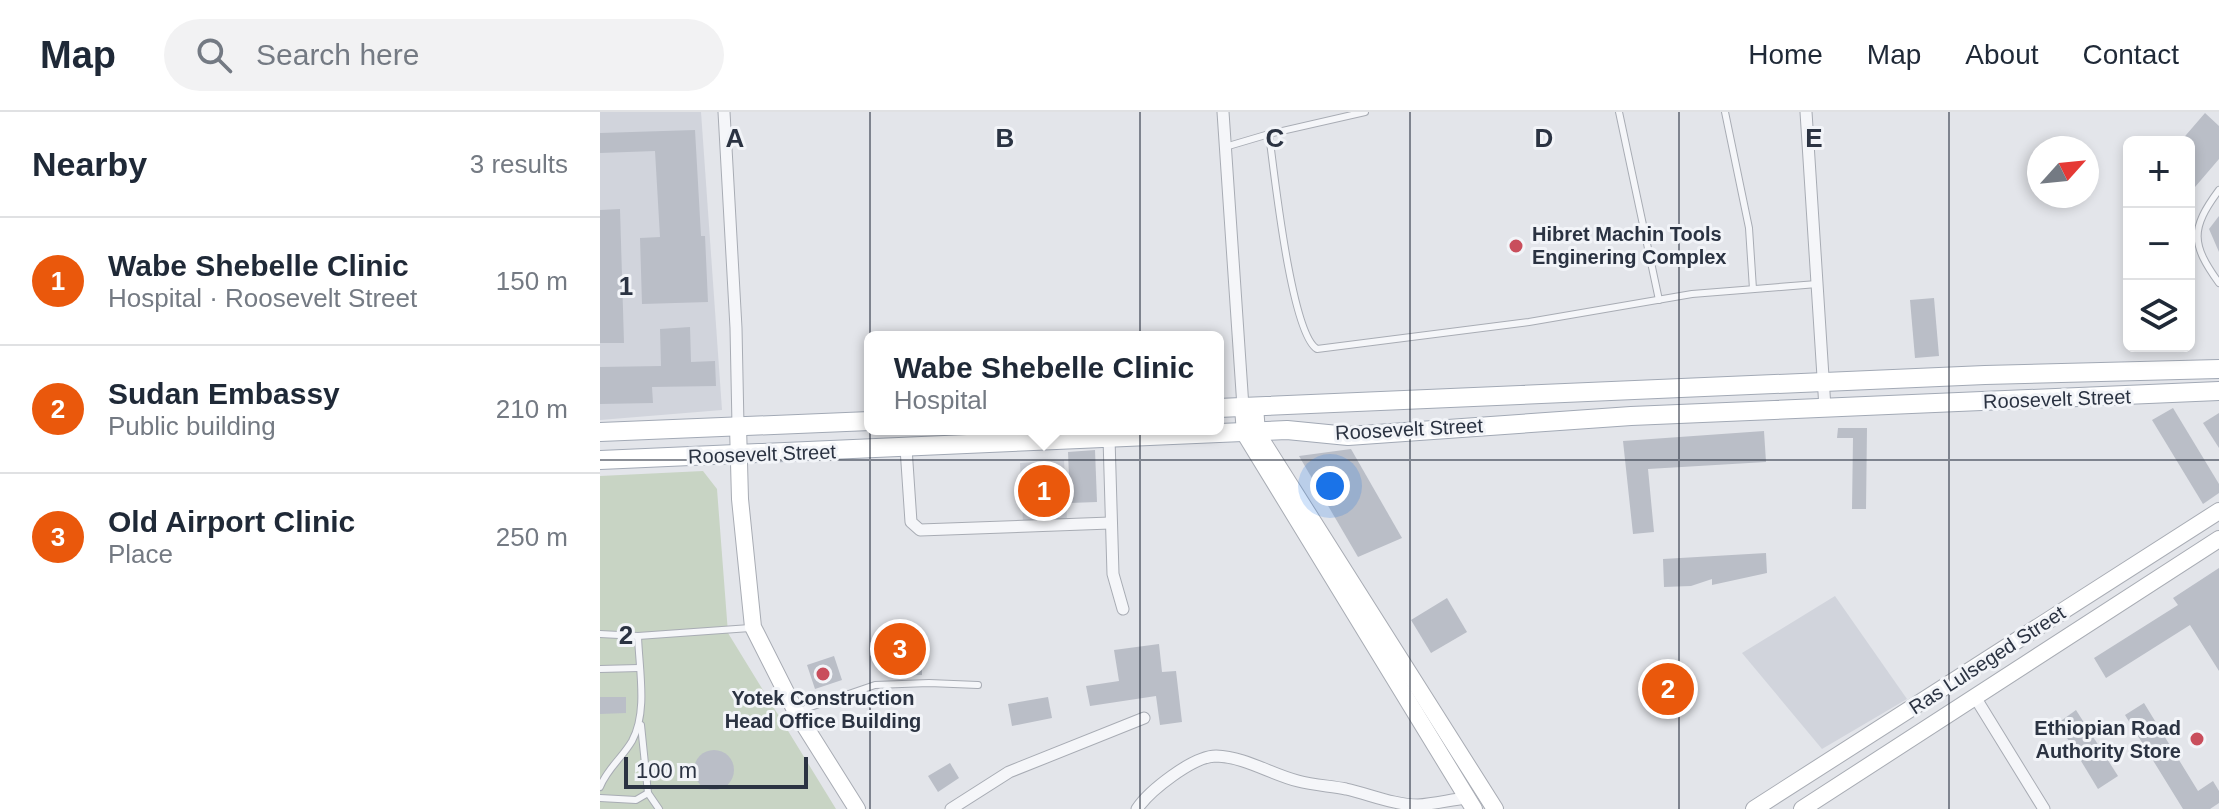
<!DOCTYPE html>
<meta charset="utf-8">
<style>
body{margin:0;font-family:Helvetica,sans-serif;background:#f2f2f3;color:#1f2937}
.controls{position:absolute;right:24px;top:24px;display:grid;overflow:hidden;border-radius:12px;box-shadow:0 4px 12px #0003}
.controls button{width:72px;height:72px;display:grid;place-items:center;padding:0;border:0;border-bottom:2px solid #e0e1e3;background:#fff;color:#1f2937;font:40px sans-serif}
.compass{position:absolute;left:1427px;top:24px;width:72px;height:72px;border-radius:50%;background:#fff;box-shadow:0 4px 12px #0003;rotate:63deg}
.scale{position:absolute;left:24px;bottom:20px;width:184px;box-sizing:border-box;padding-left:8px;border:4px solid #2b3342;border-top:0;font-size:22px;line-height:28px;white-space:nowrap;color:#2b3342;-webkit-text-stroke:6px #f2f4f8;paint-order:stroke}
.you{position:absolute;left:730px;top:374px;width:28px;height:28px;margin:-20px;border:6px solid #fff;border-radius:50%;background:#1a73e8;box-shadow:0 0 0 12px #1a73e833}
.badge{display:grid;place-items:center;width:52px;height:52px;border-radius:50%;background:#ea580c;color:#fff;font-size:26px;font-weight:700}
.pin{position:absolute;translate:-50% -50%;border:4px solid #fff;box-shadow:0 2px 8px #0006}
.popup{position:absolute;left:264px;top:219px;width:360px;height:104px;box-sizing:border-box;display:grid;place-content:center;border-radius:12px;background:#fff;filter:drop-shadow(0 2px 6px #0005);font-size:26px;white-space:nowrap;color:#747a83}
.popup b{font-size:30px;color:#1f2937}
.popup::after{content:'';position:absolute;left:50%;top:100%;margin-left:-16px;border:16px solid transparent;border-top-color:#fff}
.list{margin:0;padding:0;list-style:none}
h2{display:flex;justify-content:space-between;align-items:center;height:104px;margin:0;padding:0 32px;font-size:34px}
h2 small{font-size:26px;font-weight:400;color:#747a83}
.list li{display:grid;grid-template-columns:52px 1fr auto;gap:24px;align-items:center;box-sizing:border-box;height:128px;padding:0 32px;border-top:2px solid #e0e1e3}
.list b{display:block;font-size:30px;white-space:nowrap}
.list p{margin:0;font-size:26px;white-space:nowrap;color:#747a83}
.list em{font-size:26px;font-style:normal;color:#747a83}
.icon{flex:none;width:44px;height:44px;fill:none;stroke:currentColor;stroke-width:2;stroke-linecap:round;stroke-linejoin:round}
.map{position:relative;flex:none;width:1619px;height:697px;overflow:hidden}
header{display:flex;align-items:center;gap:48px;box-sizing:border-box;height:112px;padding:0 40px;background:#fff;border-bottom:2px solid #e0e1e3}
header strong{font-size:38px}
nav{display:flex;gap:44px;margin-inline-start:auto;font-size:28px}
.search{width:560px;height:72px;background:#f2f2f3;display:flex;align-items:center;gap:20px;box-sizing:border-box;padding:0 28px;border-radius:44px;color:#747a83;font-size:30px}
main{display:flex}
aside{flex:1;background:#fff}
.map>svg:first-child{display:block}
.built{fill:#d1d4dc}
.green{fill:#c8d4c4}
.building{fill:#babec7}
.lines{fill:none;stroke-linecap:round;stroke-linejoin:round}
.lane-casing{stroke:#a8acb4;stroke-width:8}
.street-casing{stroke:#a8acb4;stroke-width:13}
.secondary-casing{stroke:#a8acb4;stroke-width:18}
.primary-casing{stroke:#a2a9b5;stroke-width:20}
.lane{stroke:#f5f6f9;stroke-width:6}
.street{stroke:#f5f6f9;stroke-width:11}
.secondary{stroke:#fff;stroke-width:16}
.primary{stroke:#fff;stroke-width:18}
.grid{fill:none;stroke:#2b3342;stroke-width:2;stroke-opacity:0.55}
.poi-dot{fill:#c94e5c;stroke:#f2f4f8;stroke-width:3}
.labels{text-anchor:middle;stroke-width:6;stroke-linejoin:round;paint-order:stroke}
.poi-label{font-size:20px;font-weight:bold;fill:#2b3342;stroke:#f2f4f8;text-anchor:start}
.street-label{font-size:20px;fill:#2b3342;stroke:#f2f4f8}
.grid-label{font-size:26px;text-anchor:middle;font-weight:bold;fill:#2b3342;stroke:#f2f4f8;stroke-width:6;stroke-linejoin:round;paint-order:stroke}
</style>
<header>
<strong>Map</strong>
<div class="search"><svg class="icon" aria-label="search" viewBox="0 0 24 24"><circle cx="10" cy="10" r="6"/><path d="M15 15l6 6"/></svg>Search here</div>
<nav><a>Home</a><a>Map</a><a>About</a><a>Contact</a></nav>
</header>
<main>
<aside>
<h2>Nearby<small>3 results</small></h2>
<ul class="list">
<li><span class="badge">1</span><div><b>Wabe Shebelle Clinic</b><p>Hospital · Roosevelt Street</p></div><em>150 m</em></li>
<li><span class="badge">2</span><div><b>Sudan Embassy</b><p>Public building</p></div><em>210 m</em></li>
<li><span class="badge">3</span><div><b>Old Airport Clinic</b><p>Place</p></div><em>250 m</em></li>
</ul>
</aside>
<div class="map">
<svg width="1619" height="697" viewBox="0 0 1619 697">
<rect width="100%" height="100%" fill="#e3e5ea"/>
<g class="built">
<polygon points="0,0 101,0 122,298 0,308"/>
<polygon points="464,348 467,408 423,410 420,351"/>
<polygon points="1235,484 1307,587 1222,637 1142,541"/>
</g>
<polygon class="green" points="103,359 117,377 128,521 236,697 0,697 0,364"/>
<g class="building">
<polygon points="1605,1 1619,14 1619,47 1589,82 1589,30 1580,30"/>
<polygon points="95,18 101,124 105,124 108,190 42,192 40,126 60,125 55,39 0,41 0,21"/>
<polygon points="20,97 24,231 0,231 0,98"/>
<polygon points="1619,104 1619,140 1609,117"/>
<polygon points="1334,186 1339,244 1315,246 1310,188"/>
<polygon points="90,215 91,250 115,249 116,274 52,275 53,291 0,292 0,255 61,254 60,217"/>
<polygon points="1573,296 1619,372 1619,381 1603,392 1552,308"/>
<polygon points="1619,301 1619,336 1603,311"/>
<polygon points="1238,316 1267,316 1266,397 1252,397 1253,326 1237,326"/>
<polygon points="1164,319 1166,350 1048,357 1054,420 1033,422 1023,329"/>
<polygon points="751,337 802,426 758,445 699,344"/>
<polygon points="495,338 497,390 470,391 468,340"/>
<polygon points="1166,441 1167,461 1112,473 1112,467 1091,474 1064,475 1063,447"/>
<polygon points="1619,456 1619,559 1590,513 1506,566 1494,546 1578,493 1573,486"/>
<polygon points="847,486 867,520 831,541 811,508"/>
<polygon points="287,523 313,523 313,550 322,550 322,563 288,564"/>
<polygon points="559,532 562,560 576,559 582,610 560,613 556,584 490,594 486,574 519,569 514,538"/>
<polygon points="234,544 242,568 215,577 207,553"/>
<polygon points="0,585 26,585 26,601 0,602"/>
<polygon points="448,585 452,606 412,614 408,592"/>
<polygon points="1544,591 1598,679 1613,669 1619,679 1619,691 1610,697 1583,697 1525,603"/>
<polygon points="1476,598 1518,664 1498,677 1458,611"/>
<circle cx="114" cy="658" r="20"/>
<polygon points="350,651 359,666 338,680 328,664"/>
</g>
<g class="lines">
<defs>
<g id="lane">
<polyline points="1019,0 1059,188"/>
<polyline points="1125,0 1149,116 1153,177"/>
<path d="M669,22C674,58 691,222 717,237L929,210L1092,182L1217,172"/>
<polyline points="625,35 669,22 765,0"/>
<path d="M1619,78C1590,117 1591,132 1619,171"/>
<polyline points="0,522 38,524 150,516"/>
<polyline points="0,557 39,556"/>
<polyline points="196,600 275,573 329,571 378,573"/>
<polyline points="41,613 48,681 59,697"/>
<path d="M0,675C7,657 22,646 32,629C48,600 39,557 38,524"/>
<polyline points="0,686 36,688 48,681"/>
</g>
<g id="street">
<polyline points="124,0 136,216 138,314"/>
<polyline points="623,0 643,295"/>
<polyline points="1206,0 1225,296"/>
<polyline points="509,326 513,462 523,497"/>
<polyline points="306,336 311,410 320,418 510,411"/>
<polyline points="1375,585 1444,697"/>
<polyline points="351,697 409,660 544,606"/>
<path d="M537,697C549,679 593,644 616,644C646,645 670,662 698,669C713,673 730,674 746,677C769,682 794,693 818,693C833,692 850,688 866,686"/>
</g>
<g id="secondary">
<polyline points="655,294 657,321 895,697"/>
<polyline points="643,295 645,322 874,697"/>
<polyline points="138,314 140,387 153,515 196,600 257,697"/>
<polyline points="1154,697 1619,399"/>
<polyline points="1202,697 1619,427"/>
</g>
<g id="primary">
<polyline points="618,296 1385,263 1619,257"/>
<polyline points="0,320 270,309"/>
<polyline points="0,348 687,318 748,324 1031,304 1619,279"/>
</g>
</defs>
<use href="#lane" class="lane-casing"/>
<use href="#street" class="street-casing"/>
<use href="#secondary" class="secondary-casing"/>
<use href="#primary" class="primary-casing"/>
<use href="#lane" class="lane"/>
<use href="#street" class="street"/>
<use href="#secondary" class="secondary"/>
<use href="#primary" class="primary"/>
</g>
<path class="grid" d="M270,0V697M540,0V697M810,0V697M1079,0V697M1349,0V697M0,348H1619"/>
<g class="poi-dot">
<circle cx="916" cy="134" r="8"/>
<circle cx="223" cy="562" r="8"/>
<circle cx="1597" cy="627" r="8"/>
</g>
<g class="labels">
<g class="poi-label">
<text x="932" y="129">Hibret Machin Tools<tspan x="932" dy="23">Enginering Complex</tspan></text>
<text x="223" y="593" text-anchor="middle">Yotek Construction<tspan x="223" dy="23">Head Office Building</tspan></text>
<text x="1581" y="623" text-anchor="end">Ethiopian Road<tspan x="1581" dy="23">Authority Store</tspan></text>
</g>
<g class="street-label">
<text transform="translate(1457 287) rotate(-2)" y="7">Roosevelt Street</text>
<text transform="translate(809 317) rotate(-3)" y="7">Roosevelt Street</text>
<text transform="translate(162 342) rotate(-2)" y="7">Roosevelt Street</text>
<text transform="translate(1387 548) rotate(-33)" y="7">Ras Lulseged Street</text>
</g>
</g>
<g class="grid-label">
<text x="135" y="35">A</text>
<text x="405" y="35">B</text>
<text x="675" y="35">C</text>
<text x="944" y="35">D</text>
<text x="1214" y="35">E</text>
<text x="26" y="183">1</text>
<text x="26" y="532">2</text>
</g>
</svg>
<div class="controls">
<button>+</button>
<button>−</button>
<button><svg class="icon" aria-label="layers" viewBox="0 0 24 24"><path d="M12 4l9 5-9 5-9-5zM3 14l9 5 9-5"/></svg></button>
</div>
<svg class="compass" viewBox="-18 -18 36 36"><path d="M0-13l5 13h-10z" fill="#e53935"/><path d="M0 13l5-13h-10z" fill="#747a83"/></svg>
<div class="scale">100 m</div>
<div class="you"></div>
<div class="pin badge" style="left:444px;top:379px">1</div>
<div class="popup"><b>Wabe Shebelle Clinic</b>Hospital</div>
<div class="pin badge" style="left:1068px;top:577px">2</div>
<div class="pin badge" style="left:300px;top:537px">3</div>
</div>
</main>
